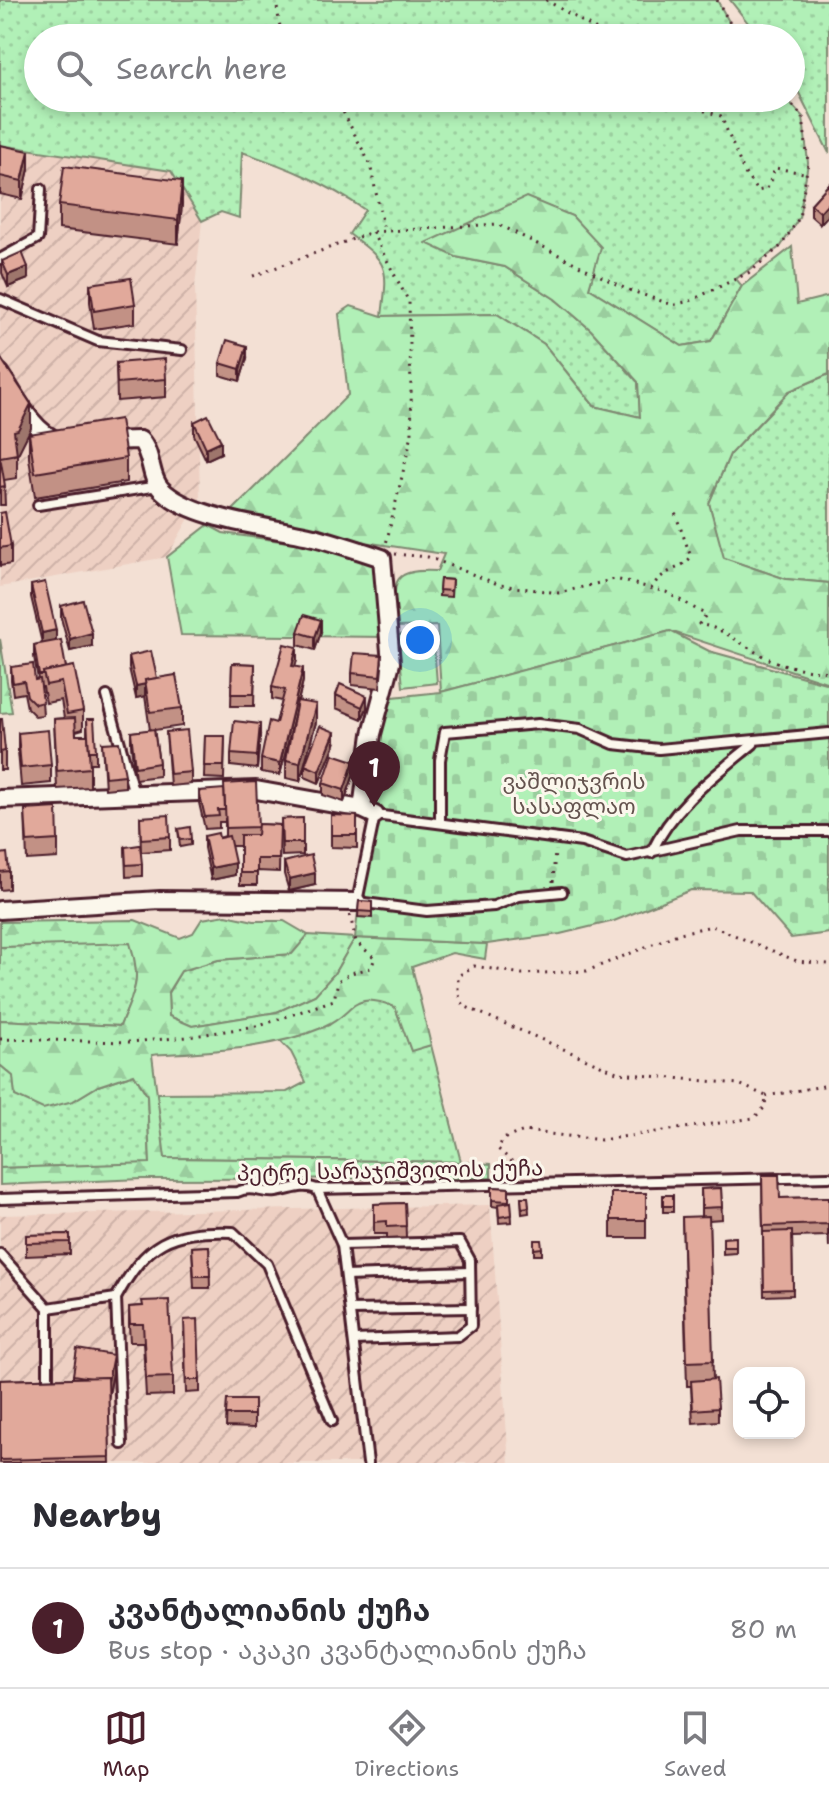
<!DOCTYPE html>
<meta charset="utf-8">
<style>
body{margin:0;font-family:"Shantell Sans","Noto Sans Georgian",sans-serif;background:#f7f7f7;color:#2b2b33}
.controls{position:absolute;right:24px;bottom:24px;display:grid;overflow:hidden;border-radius:16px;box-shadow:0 4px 12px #0003}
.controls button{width:72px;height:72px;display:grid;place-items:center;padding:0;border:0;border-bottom:2px solid #e1e1e2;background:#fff;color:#2b2b33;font:40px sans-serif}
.you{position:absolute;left:420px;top:640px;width:28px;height:28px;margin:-20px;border:6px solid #fff;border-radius:50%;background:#1a73e8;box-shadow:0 0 0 12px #1a73e833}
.badge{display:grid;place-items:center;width:52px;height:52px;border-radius:50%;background:#4a1f2b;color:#fff;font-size:26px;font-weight:700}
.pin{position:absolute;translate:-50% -66px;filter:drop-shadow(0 2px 4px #0008)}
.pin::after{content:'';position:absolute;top:42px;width:28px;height:24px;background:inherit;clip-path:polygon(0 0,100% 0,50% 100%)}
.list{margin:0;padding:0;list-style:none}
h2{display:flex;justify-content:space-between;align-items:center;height:104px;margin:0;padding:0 32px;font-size:34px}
h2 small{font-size:26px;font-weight:400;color:#7c7c81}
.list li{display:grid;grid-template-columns:52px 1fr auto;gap:24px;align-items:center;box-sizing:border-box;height:120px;padding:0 32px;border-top:2px solid #e1e1e2}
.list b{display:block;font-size:30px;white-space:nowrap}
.list p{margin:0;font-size:26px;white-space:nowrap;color:#7c7c81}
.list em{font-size:26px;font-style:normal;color:#7c7c81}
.icon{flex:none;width:44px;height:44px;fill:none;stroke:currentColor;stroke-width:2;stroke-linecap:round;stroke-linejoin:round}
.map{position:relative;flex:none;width:829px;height:1463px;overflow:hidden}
.search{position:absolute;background:#fff;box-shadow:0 4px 12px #0003;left:24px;right:24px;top:24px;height:88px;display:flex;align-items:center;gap:20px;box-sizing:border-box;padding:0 28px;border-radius:44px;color:#7c7c81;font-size:30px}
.sheet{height:224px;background:#fff}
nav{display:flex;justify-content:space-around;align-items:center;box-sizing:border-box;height:112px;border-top:2px solid #e1e1e2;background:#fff;font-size:22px;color:#7c7c81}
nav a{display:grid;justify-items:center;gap:4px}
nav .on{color:#4a1f2b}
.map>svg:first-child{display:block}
.industrial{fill:url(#industrial-furrows)}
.grass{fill:url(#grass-dots);stroke:#7e8871;stroke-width:2}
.forest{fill:url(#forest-firs);stroke:#7e8871;stroke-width:2}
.cemetery{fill:url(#cemetery-stones);stroke:#7e8871;stroke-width:2}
.pitch{fill:#b1f0b7;stroke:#7e8871;stroke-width:2}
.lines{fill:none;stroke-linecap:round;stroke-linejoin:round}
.lane-casing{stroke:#4a1f2b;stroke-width:14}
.street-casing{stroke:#4a1f2b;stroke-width:22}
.path{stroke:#4a1f2b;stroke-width:3;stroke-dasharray:2 6;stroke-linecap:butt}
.lane{stroke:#fbf7ec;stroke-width:8}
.street{stroke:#fbf7ec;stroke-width:16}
.wall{fill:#c29185;stroke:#4a1f2b;stroke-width:2}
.shaded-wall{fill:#9e766c;stroke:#4a1f2b;stroke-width:2}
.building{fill:#e1a99b;stroke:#4a1f2b;stroke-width:2}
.labels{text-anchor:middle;stroke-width:6;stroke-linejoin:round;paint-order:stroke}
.park-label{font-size:22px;fill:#64534e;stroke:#fbf7ec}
.street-label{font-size:22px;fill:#4a1f2b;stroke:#fbf7ec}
</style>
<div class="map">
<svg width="829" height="1463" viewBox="0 0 829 1463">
<defs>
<pattern id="industrial-furrows" width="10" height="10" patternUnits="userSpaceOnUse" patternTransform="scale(2)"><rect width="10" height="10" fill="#eed0c3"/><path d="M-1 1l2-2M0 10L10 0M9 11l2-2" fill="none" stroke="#ceb2a8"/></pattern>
<pattern id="grass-dots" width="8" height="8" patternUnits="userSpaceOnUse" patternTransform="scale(2)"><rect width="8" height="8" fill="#b1f0b7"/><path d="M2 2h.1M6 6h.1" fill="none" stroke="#9acd9e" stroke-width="1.8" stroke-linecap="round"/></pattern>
<pattern id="forest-firs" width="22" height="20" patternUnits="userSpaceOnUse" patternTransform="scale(2)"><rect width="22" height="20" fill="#b1f0b7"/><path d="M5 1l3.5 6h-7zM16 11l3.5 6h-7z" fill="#9acd9e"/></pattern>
<pattern id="cemetery-stones" width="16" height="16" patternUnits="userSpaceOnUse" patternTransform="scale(2)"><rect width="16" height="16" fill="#b1f0b7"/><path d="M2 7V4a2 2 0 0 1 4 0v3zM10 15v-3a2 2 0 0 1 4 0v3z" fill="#9acd9e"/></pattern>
</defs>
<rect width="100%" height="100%" fill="#f3e0d4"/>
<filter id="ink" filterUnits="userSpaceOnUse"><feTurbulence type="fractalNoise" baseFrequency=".0125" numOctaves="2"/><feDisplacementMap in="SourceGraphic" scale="16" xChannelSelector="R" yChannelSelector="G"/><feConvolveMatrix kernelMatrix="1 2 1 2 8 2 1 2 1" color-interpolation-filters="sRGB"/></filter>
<g filter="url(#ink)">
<g class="industrial">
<polygon points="0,145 171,171 202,221 195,287 200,499 167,557 0,587"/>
<polygon points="490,1205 509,1463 0,1463 0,1215"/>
</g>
<g class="grass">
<path d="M0,0H717L738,38H38V98H786L803,117L808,163L799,218L781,246L736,279L742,286L711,341L682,346L589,288L600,247L572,216L526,198L456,257L505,267L555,299L591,330L638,382L640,417L594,406L544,344L497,314L382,316C388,267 390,264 349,234L365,210C326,183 287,167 242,152L239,218L221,212L202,221L171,171L0,145Z"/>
<polygon points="730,0 829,0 829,153 791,77 791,38 760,38"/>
<polygon points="829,374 829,583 786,579 723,558 709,503 730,454 790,391"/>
<polygon points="308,935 355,938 334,974 315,995 277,1012 192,1026 169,1016 168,993 181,971 218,960 291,954"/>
<path d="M130,942C142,980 135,991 120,1026L0,1020V947Z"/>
<polygon points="374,998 395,1007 411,1050 431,1045 461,1162 164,1158 156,1093 287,1092 306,1082 291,1052 280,1041 329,1025 351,1005"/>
<polygon points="0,1065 13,1076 73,1101 98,1086 134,1074 147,1095 150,1164 0,1168"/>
</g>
<g class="forest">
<path d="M526,197L572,216L601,247L589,288L682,346L711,341L742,286L792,247L797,304L829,296V374L789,391L730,454L709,503L724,558L786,579L829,583V683L670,631L441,692L437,626L396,627C395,585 386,568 437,571L444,554L371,543L231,512L348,395L339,314L351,306L382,316L497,314L544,344L594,406L640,417L638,382L591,330L555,299L505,267L456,257L426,243Z"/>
<polygon points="208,525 223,533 316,546 376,565 387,637 181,635 167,557"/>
<polygon points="0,639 12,712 0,713"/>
<path d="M226,915L254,921H284L308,935L292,954L218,960L181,971L168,992L169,1016L192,1026L277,1012L315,995L334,974L355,938L487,944L485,959L452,953L412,967L431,1045L411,1051L395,1007C349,989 357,1013 324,1027C270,1050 210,1051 152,1055L165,1158L461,1162L491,1164V1178L142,1179L0,1185V1168L150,1163L147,1095L134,1074L98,1086L73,1101L43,1109L15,1096L13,1076L0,1065V1020L120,1026C135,991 142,980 130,943L0,947V922L135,920L180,938L193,933L202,919Z"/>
</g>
<polygon class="cemetery" points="670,631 709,651 829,684 829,933 791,938 750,891 691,890 614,921 560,934 487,944 355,938 377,743 393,697 441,692"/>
<polygon class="pitch" points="433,632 437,683 403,687 398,635"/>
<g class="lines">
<defs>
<g id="lane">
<polyline points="0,259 38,238 41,189"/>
<polyline points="0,299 98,341 182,350"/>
<polyline points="38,505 158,486"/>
<polyline points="107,696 134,794"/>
<polyline points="440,822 440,760 445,732 538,724 580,729 614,744 659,749 829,733"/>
<path d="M651,853C673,806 713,777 753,744"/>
<polyline points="562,892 519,896 494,906 427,911 357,902 375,815 582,842 627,857 741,831 829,831"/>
<polyline points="317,1189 342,1245 368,1463"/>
<path d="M0,1199L237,1192C253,1185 261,1194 276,1192C292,1190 301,1183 317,1189L829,1177"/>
<polyline points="342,1245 460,1242 470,1260 471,1326 458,1336 354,1340"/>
<polyline points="0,1254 48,1308 116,1298 122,1444"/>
<polyline points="346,1276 470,1272"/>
<path d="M116,1298C147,1242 169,1230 233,1232L267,1264L332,1421"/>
<polyline points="350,1310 471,1308"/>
<polyline points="48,1384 48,1308"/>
</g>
<g id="street">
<path d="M0,373C15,395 32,433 59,441"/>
<path d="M102,441L140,440C153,454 149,477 161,489C192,521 276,527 318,538C340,544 361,551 382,558L391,663L372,734L362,809"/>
<polyline points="0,799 256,790 362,809 375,815"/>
<polyline points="0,910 160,900 357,902"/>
</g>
</defs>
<use href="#lane" class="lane-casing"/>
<use href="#street" class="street-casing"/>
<g class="path">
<polyline points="276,0 280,27 293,38"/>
<polyline points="546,0 610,38"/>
<polyline points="717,0 738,38"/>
<polyline points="336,98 370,164 384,231"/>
<polyline points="675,98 688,106 721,116 744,172 757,191 767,189 775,168 804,173"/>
<polyline points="372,232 409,302 412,434 386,544"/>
<polyline points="253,276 372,232 498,224 626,289 673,305 690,301 750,272 781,246 799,218 808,163 803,117 786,98"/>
<path d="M395,554L428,557L500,585L559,593L615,579L666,592L706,615L699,624C729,630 740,645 767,658C786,667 808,670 829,672"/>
<path d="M651,589C663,568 679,572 691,557L674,510"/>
<polyline points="553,882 555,850"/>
<polyline points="0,1039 130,1042 188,1037 262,1025 334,1000 338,981 351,973 371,968 375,958 356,942 350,915"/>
<polyline points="766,1096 829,1085"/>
<polyline points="524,1172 498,1149 503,1139 524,1131 601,1140 754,1118 765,1107 766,1096 739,1084 619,1073 464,1006 458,993 458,976 474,966 522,974 587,971 680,933 712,926 797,961 829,964"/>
</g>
<use href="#lane" class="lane"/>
<use href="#street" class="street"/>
</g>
<g class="wall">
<polygon points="0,145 29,169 22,199 0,194"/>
<polygon points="829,184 829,214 820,224 811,216 811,204"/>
<polygon points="182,204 178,244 59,229 59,205"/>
<polygon points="2,261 28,279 8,287 2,273"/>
<polygon points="90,284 135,304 135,323 94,329 90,302"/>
<polygon points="0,357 31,428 17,454 17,478 4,480 5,505 0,505"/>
<polygon points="247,358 240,381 220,375 220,363"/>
<polygon points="116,363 166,379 166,397 117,401"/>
<polygon points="194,422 221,453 206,460 194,435"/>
<polygon points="29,434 126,458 126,482 35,497 29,458"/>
<polygon points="0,513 11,546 11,564 0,566"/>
<polygon points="440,579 452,580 451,597 439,596"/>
<polygon points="31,585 56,641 83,711 83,729 76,731 76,735 87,735 87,719 96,751 96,763 90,763 90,787 57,789 54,719 64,718 61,700 46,703 43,687 41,687 43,715 35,716 27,708 24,693 13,695 11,680 11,667 35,680 38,679 34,657 34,645 42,643 31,597"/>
<polygon points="61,606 92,646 70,651 61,618"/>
<polygon points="298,632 321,632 315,650 298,645"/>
<polygon points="129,656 157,678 182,708 182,726 154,730 159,763 159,776 135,779 131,745 131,732 150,730 145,696 136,698 129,668"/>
<polygon points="297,660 295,666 303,681 298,701 316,722 300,781 286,778 286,760 294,719 280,775 261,772 261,759 276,723 282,701 272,699 272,687"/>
<polygon points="232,663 255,664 254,706 231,706"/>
<polygon points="382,668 380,688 352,685 352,673"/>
<polygon points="336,695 367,708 362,719 336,708"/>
<polygon points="0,719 5,751 5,770 0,770"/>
<polygon points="166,732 191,772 191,784 170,786"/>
<polygon points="18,733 51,765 51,783 21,786 18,751"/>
<polygon points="205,736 225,736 224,779 204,778"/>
<polygon points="260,736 257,769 231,766 231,754"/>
<polygon points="102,743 125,775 125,787 105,789"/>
<polygon points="335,744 319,783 305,777 305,765"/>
<polygon points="354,774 344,802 323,795 323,783"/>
<polygon points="199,791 258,824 280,825 279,872 257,871 257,885 240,885 240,846 231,846 235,875 211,880 204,848 204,836 219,838 225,836 225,818 225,822 219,822 219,828 205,829 199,803"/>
<polygon points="25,810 58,840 58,858 27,860"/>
<polygon points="331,815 357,816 357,848 331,847"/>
<polygon points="140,817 170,837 170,850 141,852"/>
<polygon points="303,818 303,855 282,856 281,819"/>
<polygon points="178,829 191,839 191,845 180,847"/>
<polygon points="125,847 142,864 142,876 126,877"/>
<polygon points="0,854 9,871 9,889 0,890"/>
<polygon points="284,862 315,885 289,891 284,874"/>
<polygon points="359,901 372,902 372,918 358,917"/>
<polygon points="762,1175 780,1198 829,1197 828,1236 792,1237 793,1295 764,1296"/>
<polygon points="492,1187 509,1188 509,1203 511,1202 512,1222 499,1223 498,1207 492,1206"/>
<polygon points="721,1188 722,1219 709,1220 713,1380 718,1408 718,1421 693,1423 691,1386 687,1386 682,1217 701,1217 701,1189"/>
<rect x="611" y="1193" width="35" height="45"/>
<rect x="663" y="1195" width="10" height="17"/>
<polygon points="521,1197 528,1197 529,1213 522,1214"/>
<polygon points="405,1203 406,1238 387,1239 387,1234 374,1234 374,1204"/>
<polygon points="70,1234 70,1254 26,1256 26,1235"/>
<polygon points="736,1237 736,1253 723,1254 723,1238"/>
<polygon points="209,1246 210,1288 194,1288 192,1247"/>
<polygon points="534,1246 542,1248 542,1255 534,1255"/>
<polygon points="142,1306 173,1377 173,1395 146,1396 143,1342 130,1342 129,1325 129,1307"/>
<polygon points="184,1332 200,1380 200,1392 186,1393"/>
<polygon points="113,1373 108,1399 110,1463 0,1463 0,1380 73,1378 73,1375"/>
<polygon points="227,1400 254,1400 254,1428 226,1427"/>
</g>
<g class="shaded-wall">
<polygon points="29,151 29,169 22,199 22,181"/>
<polygon points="182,181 182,204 178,244 178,220"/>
<polygon points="829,202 829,214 820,224 820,212"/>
<polygon points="28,267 28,279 8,287 8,275"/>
<polygon points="247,346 247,358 240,381 240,369"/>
<polygon points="31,404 31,428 18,454 14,455 14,431"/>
<polygon points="221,441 221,453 206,460 206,448"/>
<polygon points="321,620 321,632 315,650 315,637"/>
<polygon points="56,630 56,642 42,645 42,633"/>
<polygon points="92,633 92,646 70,651 70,639"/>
<polygon points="297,647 297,660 292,678 292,666"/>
<polygon points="303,668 303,681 280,775 280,763"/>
<polygon points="145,684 145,696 136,698 136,686"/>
<polygon points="367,696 367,708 362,719 362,707"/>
<polygon points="316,704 316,722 300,781 300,763"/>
<polygon points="260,724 260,736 257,769 257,756"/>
<polygon points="335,732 335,744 319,783 319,771"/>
<polygon points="354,761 354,774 344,802 344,790"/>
<polygon points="235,863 235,875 211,880 211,868"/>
<polygon points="315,873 315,885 289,891 289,879"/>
<polygon points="113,1355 113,1373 108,1399 108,1381"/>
</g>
<g class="building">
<polygon points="0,145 29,151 22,181 0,176"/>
<polygon points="64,166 182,181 178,220 59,205"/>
<polygon points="829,184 829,202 820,212 811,204"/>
<polygon points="22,252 28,267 8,275 2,261"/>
<polygon points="131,278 135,304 94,311 90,284"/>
<polygon points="227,340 247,346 240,369 220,363"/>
<polygon points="0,357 31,404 18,430 14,431 17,454 0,457"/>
<polygon points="165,359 166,379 117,383 116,363"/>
<polygon points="208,415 221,441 206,448 194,422"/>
<polygon points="120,419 126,458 35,473 29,434"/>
<polygon points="1,462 5,486 0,487 0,463"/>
<polygon points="5,512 11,546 0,548 0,513"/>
<polygon points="440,579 452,580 451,591 439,590"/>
<polygon points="45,582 56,630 42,633 31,585"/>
<polygon points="83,600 92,633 70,639 61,606"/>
<polygon points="304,615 321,620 315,637 298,632"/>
<polygon points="61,640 66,668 43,672 44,675 39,675 34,645"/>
<polygon points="284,644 297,647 292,666 303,668 280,763 261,759 269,721 276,723 285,690 272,687"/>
<polygon points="151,651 157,678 145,680 146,684 136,686 129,656"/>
<polygon points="354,653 382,655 380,676 352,673"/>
<polygon points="232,663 255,664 254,694 231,694"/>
<polygon points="33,664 35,680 40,679 43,702 35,704 27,696 24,681 13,683 11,667"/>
<polygon points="74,666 83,711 67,714 61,682 46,685 43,672"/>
<polygon points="176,675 182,708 150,712 145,680"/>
<polygon points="340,684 367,696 362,707 336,695"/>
<polygon points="297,701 316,704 300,763 286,760"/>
<polygon points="75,718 76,735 88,735 90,768 57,771 54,719"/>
<polygon points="0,719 2,719 5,751 0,752"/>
<polygon points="87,719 94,719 96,751 89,751"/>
<polygon points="234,721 260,724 257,756 231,754"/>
<polygon points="320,726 335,732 319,771 305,765"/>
<polygon points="154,729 159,763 135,767 131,732"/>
<polygon points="48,730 51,765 21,768 18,733"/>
<polygon points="187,730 191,772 170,774 166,732"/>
<polygon points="205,736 225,736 224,766 204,766"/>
<polygon points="119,742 125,775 105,777 102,743"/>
<polygon points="333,754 354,761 344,790 323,783"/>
<polygon points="256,782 258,827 226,828 224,784"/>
<polygon points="224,789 225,810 218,810 219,816 205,817 199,791"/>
<polygon points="57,808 58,840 27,842 25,810"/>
<polygon points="169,815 170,837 141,839 140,817"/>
<polygon points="331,815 357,816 357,835 331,835"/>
<polygon points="303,818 303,843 282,843 281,819"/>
<polygon points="258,824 280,825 279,859 257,859 257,873 240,873 240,835 257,835"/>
<polygon points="190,827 191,839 180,840 178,829"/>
<polygon points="218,833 219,838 229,836 235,863 211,868 204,836"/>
<polygon points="140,845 142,864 126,865 125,847"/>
<polygon points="7,853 9,871 0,872 0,854"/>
<polygon points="311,855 315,873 289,879 284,862"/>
<polygon points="359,901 372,902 372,912 358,911"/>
<polygon points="762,1175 779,1175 780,1198 829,1197 829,1248 828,1224 763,1226"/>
<polygon points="492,1187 509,1188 509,1201 492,1200"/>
<polygon points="721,1188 722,1207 702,1208 701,1189"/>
<rect x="611" y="1193" width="35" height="27"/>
<rect x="663" y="1195" width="10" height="11"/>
<polygon points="521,1197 528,1197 529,1207 522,1208"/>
<polygon points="511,1202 512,1215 499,1217 498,1204"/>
<polygon points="405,1203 406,1226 387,1227 387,1221 374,1222 374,1204"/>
<polygon points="709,1216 713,1361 687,1362 682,1217"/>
<polygon points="792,1231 793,1289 764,1290 763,1232"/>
<polygon points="70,1234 70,1242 26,1243 26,1235"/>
<polygon points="736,1237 736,1247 723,1247 723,1238"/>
<polygon points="534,1240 541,1240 542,1248 534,1249"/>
<polygon points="209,1246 210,1276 194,1276 192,1247"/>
<polygon points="169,1300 173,1377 146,1378 143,1324 130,1324 129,1307 143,1306 142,1301"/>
<polygon points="198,1319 200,1380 186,1380 184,1320"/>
<polygon points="77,1349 113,1355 108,1381 108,1377 91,1378 73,1375"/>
<polygon points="108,1377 110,1457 0,1460 0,1380"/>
<polygon points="716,1379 718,1408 693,1410 691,1381"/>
<polygon points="227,1400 254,1400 254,1415 226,1415"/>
</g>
</g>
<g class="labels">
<g class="park-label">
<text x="574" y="789">ვაშლიჯვრის<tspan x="574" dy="25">სასაფლაო</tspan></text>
</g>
<g class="street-label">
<text transform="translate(390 1170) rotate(-1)" y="8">პეტრე სარაჯიშვილის ქუჩა</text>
</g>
</g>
</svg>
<div class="controls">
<button><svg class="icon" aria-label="locate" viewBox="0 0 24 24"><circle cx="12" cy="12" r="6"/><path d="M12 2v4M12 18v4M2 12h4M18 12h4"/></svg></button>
</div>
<div class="you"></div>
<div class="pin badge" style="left:374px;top:807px">1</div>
<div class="search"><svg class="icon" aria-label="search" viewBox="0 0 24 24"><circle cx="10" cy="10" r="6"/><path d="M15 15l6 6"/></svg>Search here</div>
</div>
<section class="sheet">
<h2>Nearby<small></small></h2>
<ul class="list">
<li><span class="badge">1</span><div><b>კვანტალიანის ქუჩა</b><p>Bus stop · აკაკი კვანტალიანის ქუჩა</p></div><em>80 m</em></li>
</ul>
</section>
<nav>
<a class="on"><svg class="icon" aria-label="map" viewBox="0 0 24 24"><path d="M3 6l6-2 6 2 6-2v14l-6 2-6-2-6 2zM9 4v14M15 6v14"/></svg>Map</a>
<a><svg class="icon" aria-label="directions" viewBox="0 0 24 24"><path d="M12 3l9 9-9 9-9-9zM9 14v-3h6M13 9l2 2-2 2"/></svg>Directions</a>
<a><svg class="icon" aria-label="saved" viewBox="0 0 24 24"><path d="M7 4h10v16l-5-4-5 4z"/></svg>Saved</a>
</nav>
